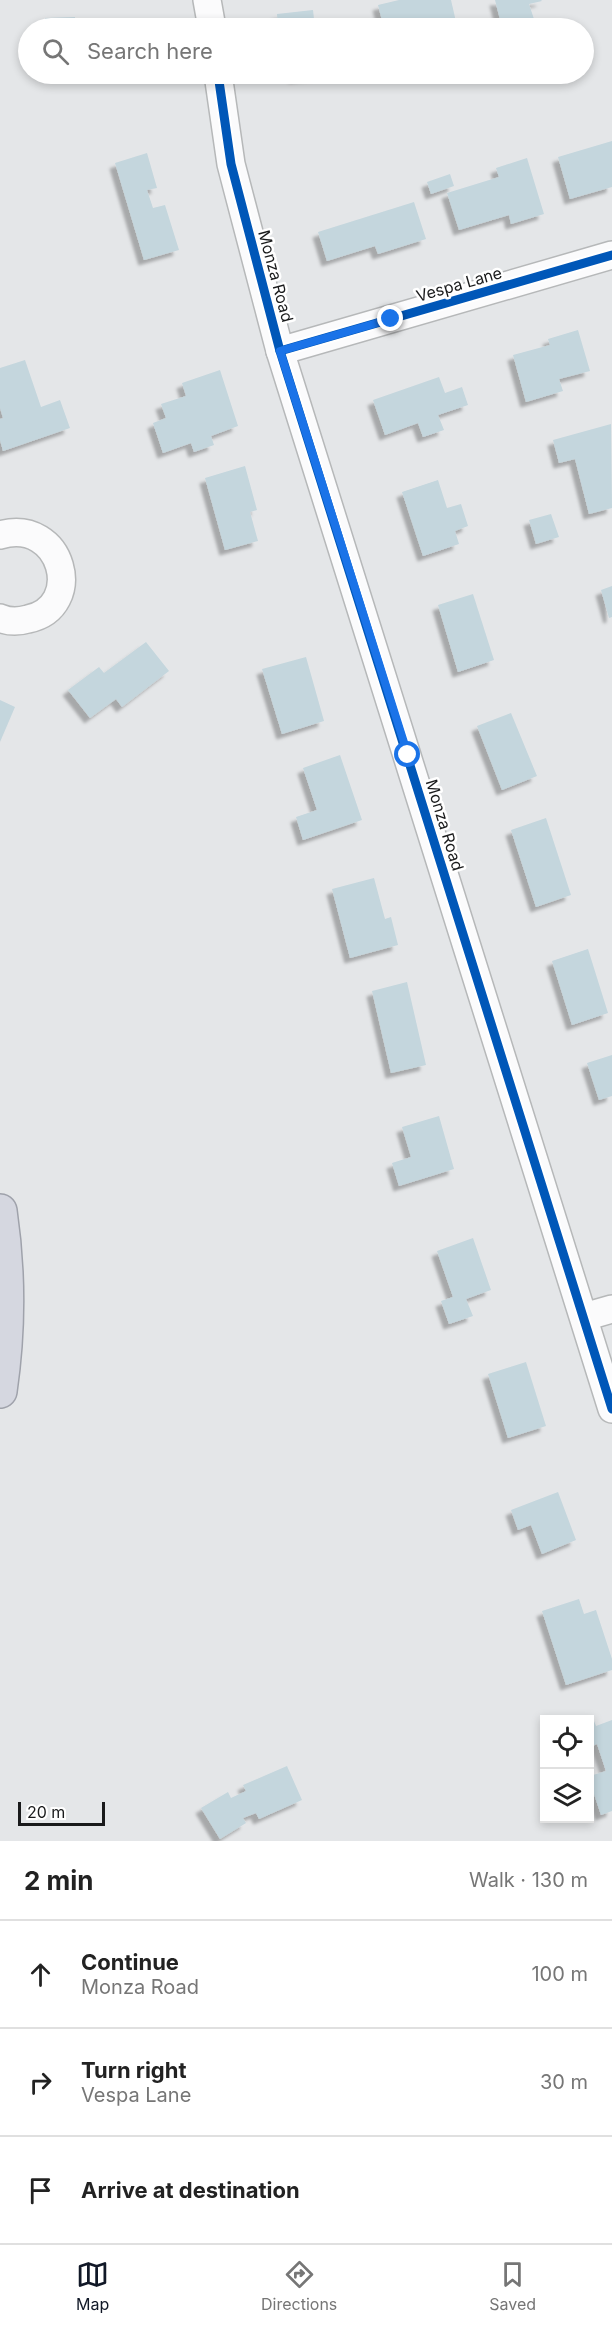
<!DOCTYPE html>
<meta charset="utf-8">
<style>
body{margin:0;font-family:Inter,sans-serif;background:#f2f2f2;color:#222}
.controls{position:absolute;right:18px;bottom:18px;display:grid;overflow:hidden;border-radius:0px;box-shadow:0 3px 9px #0003}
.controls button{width:54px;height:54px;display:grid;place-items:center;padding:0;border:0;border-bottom:2px solid #e0e0e0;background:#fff;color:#222;font:30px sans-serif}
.scale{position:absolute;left:18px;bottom:15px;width:87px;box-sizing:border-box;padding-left:6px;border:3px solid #191a1b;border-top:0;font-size:16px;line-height:21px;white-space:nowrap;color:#191a1b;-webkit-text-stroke:4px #fff;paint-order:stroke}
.stop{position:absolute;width:18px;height:18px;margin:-14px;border:4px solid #1a73e8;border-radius:50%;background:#fff}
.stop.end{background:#1a73e8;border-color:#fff;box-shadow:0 2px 6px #0008}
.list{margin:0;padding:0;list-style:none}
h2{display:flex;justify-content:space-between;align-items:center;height:78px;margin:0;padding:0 24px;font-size:26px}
h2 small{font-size:20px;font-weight:400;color:#767676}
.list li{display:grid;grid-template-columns:39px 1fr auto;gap:18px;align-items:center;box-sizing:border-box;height:108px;padding:0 24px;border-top:2px solid #e0e0e0}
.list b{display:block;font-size:22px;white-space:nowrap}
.list p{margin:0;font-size:20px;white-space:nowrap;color:#767676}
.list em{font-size:20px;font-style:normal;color:#767676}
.icon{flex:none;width:33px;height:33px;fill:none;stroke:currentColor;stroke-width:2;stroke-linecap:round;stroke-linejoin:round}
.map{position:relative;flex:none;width:612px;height:1841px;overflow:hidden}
.search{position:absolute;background:#fff;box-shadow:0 3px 9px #0003;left:18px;right:18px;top:18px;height:66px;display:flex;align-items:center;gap:15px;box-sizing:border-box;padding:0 21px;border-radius:33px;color:#767676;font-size:22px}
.sheet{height:402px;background:#fff}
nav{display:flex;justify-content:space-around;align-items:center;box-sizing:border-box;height:84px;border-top:2px solid #e0e0e0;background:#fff;font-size:16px;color:#767676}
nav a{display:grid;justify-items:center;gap:3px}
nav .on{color:#111827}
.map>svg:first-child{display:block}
.building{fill:#c4d6dd;filter:url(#shadow)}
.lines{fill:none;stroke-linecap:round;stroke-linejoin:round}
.street-casing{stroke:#b6b8b9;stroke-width:30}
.highway-casing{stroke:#9fa2ab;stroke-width:36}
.street{stroke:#fbfbfc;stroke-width:27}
.highway{stroke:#d5d7e0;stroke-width:33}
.cycleway-casing{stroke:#fff;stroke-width:13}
.cycleway{stroke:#0057b8;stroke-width:9}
.route{stroke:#1a73e8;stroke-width:8}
.labels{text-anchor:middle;stroke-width:5;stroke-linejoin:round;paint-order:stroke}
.street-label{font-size:16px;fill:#191a1b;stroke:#fff}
</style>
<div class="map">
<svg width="612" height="1841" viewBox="0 0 612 1841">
<defs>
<filter id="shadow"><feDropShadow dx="-5.5" dy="5.5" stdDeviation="1.5" flood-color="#0004"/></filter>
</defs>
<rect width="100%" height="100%" fill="#e4e6e8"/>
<g class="building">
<polygon points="399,0 451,0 457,26 447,28 384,28 378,5"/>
<polygon points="495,0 541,0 542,1 529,4 534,19 502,27"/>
<polygon points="313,10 315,28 278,28 277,14"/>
<polygon points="75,17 75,28 45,28 45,18"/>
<rect x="87" y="26" width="57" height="2"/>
<polygon points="294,74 321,74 321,75 294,78"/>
<polygon points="612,141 612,187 570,199 558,157"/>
<polygon points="147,153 157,188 147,190 153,208 165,205 179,250 144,260 115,163"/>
<polygon points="527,158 544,214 511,224 509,215 459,230 447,193 499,177 496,168"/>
<polygon points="450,174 454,186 431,194 427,182"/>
<polygon points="414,202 426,239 378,254 375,246 327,261 318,232"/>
<polygon points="578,330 590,371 559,379 563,391 526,402 513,355 550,345 548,339"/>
<polygon points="25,360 41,407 60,400 70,428 3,451 0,440 0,419 3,418 0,408 0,368"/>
<polygon points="220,370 238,426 211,436 214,445 194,452 191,443 163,453 153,423 166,418 161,404 186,396 182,383"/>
<polygon points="439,377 445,393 462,387 468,405 438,415 444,430 423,437 418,423 385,435 373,400"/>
<polygon points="611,424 612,508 589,514 575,459 559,463 553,440"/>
<polygon points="245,466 257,510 250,512 258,541 225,550 205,478"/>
<polygon points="438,480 447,508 461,504 468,526 455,531 459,544 423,556 402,492"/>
<polygon points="551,514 559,537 536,544 529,520"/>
<polygon points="612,586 612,617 609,618 601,590"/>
<polygon points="473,594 494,660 458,672 438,605"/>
<polygon points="146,642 169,671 122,707 116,699 90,718 68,690 99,667 104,673"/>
<polygon points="306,657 324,721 282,734 262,669"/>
<polygon points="0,700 15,707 0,742"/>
<polygon points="511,713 537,776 502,790 477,726"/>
<polygon points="340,755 362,820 303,840 296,817 317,810 303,768"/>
<polygon points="546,818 571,895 536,907 511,830"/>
<polygon points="374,878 385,919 391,917 398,945 350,958 332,889"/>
<polygon points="588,949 608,1013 572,1025 552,961"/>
<polygon points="407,982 426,1065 391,1073 372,991"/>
<polygon points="612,1055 612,1096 599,1100 587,1063"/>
<polygon points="439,1116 454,1169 399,1186 392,1163 411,1157 402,1127"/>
<polygon points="473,1238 491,1290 466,1299 473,1316 449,1324 441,1301 453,1297 437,1251"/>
<polygon points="526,1362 546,1426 508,1438 488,1374"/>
<polygon points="558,1492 576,1540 542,1554 531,1525 518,1530 511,1510"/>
<polygon points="579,1599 584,1614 596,1610 612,1659 612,1670 566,1685 542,1611"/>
<polygon points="592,1716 596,1726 612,1720 612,1811 601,1815 590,1782 590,1776 606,1771 597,1744 590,1747 590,1720 582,1719"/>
<polygon points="287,1766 302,1800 259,1819 256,1813 243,1818 246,1823 220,1839 201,1808 228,1792 231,1798 246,1791 243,1785"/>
</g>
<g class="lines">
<defs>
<g id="street">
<polyline points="207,0 212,28"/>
<polyline points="218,74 231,164 280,351 612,1409"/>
<polyline points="280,351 612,255"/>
<path d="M0,535C63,517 86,607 28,619C18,622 9,622 0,618"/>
<polyline points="584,1317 612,1309"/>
</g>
<path id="highway" d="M0,1211C9,1272 9,1330 0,1391"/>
</defs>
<use href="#street" class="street-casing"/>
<use href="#highway" class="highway-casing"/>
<use href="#street" class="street"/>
<use href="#highway" class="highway"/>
<defs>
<g id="cycleway">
<polyline points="218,74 231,164 280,351 612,1409"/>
<polyline points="280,351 612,255"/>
</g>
</defs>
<use href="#cycleway" class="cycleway-casing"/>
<use href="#cycleway" class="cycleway"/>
</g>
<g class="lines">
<polyline class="route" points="391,319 280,351 408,755"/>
</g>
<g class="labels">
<g class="street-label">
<text transform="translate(276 276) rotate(75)" y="6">Monza Road</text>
<text transform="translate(459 284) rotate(-16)" y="6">Vespa Lane</text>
<text transform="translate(445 825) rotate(73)" y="6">Monza Road</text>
</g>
</g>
</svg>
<div class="controls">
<button><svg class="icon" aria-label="locate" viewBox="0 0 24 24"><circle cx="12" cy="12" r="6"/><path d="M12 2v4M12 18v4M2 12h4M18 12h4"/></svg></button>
<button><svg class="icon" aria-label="layers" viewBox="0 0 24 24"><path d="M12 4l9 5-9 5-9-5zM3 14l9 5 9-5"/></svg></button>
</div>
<div class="scale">20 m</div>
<div class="stop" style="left:408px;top:755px"></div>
<div class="stop end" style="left:391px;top:319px"></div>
<div class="search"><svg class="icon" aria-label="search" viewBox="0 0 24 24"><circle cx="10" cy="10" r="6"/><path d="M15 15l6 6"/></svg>Search here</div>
</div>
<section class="sheet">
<h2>2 min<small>Walk · 130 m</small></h2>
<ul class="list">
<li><svg class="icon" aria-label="ahead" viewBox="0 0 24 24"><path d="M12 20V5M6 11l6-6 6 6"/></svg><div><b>Continue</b><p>Monza Road</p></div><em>100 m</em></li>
<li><svg class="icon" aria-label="right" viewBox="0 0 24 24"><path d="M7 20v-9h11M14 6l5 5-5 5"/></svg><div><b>Turn right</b><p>Vespa Lane</p></div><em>30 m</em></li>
<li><svg class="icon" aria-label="arrive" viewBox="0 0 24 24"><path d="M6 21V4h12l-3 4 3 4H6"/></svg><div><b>Arrive at destination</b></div></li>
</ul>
</section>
<nav>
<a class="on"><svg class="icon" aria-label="map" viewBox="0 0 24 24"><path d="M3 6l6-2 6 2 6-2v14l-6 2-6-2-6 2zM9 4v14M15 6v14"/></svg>Map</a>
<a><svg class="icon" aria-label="directions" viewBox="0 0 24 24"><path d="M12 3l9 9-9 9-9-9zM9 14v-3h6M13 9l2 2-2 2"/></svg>Directions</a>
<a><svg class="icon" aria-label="saved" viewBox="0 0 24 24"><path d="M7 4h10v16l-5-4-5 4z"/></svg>Saved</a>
</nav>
